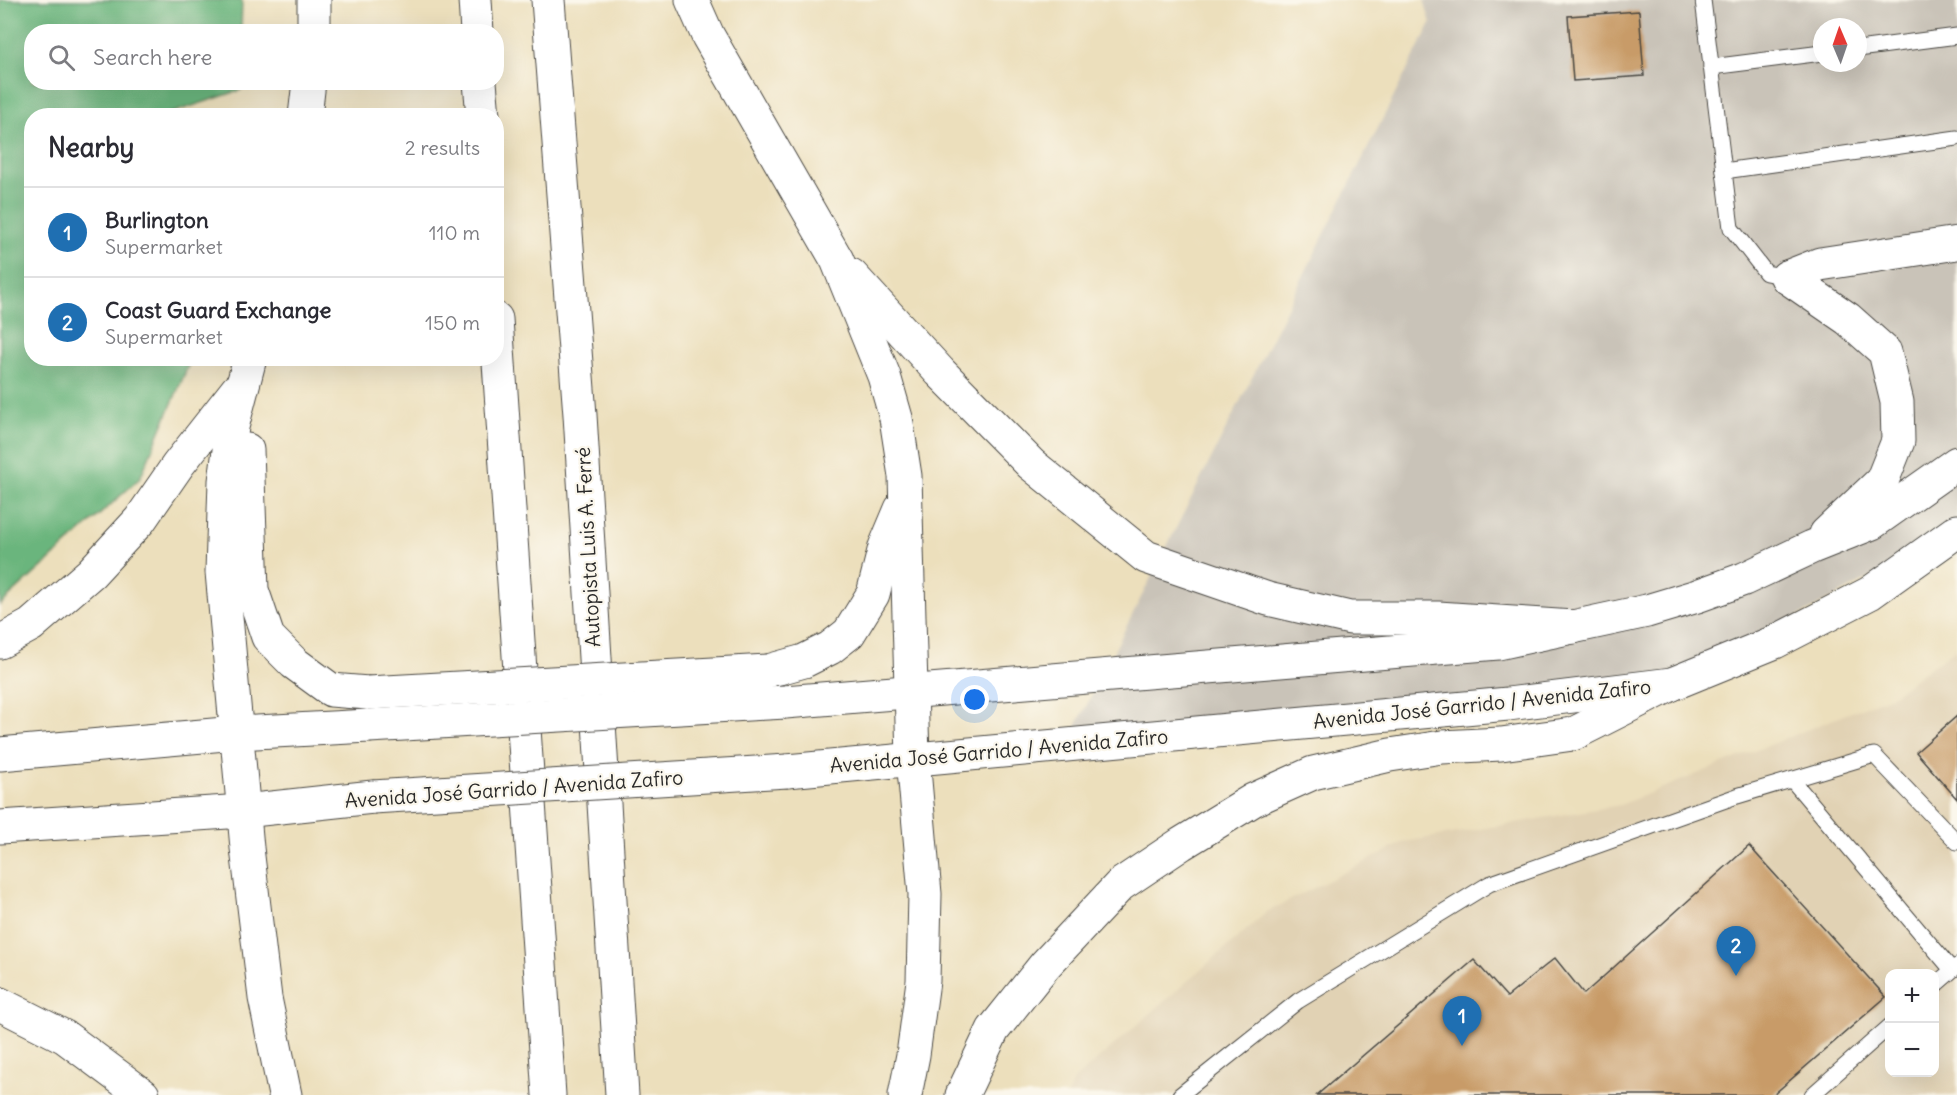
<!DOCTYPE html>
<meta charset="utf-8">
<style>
body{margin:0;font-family:Delius,sans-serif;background:#f2f2f3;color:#2b2b33}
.controls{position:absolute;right:18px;bottom:18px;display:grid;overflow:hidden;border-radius:12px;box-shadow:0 6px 24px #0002}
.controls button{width:54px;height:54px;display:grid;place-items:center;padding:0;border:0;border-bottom:2px solid #e1e1e2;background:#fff;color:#2b2b33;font:30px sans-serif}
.compass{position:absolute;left:1813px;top:18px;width:54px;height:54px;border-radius:50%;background:#fff;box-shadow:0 6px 24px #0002;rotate:358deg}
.you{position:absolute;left:975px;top:700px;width:21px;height:21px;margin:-15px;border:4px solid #fff;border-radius:50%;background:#1a73e8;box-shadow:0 0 0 9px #1a73e833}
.badge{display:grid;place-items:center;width:39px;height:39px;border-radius:50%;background:#1f6fb2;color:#fff;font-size:20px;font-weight:700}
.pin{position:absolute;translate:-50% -50px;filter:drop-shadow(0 2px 3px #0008)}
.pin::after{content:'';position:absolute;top:32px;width:21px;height:18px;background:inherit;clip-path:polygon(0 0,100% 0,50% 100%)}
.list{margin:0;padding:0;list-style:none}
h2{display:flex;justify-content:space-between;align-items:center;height:78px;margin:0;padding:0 24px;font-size:26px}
h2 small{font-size:20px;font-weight:400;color:#7c7c81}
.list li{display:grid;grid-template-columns:39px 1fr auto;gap:18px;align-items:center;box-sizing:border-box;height:90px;padding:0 24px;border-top:2px solid #e1e1e2}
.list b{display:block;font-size:22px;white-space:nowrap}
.list p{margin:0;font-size:20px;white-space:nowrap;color:#7c7c81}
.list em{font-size:20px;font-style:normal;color:#7c7c81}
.icon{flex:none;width:33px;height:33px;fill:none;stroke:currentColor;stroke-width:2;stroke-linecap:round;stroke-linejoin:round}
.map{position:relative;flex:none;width:1957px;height:1095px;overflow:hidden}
.search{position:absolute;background:#fff;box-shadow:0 6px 24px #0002;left:24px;top:24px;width:480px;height:66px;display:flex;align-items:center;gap:15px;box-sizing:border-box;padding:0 21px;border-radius:24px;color:#7c7c81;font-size:22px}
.panel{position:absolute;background:#fff;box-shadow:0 6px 24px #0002;left:24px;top:108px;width:480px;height:258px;border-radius:24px}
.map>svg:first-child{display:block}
.built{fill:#e1d2b4;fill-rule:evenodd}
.industrial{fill:#c9c3b8;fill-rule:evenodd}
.forest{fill:#6bb57d;stroke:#4b7054;stroke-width:1.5}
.building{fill:#c89b68}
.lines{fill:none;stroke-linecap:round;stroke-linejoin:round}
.service-casing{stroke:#484641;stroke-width:17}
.primary-casing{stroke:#484641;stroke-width:35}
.motorway-casing{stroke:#484641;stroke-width:35}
.service{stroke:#fff;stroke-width:15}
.primary{stroke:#fff;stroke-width:33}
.motorway{stroke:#fff;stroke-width:33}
.primary-bridge-casing{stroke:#484641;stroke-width:35;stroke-linecap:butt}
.motorway-bridge-casing{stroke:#484641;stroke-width:35;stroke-linecap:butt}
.primary-bridge{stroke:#fff;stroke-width:33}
.motorway-bridge{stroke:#fff;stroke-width:33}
.labels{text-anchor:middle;stroke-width:4.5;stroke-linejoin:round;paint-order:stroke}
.street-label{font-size:20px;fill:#2b2b2b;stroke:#fbf7ec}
</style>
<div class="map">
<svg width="1957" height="1095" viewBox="0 0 1957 1095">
<rect width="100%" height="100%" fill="#fbf7ec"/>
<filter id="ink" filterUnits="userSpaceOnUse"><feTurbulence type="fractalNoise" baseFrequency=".0167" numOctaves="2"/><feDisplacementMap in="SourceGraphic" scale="12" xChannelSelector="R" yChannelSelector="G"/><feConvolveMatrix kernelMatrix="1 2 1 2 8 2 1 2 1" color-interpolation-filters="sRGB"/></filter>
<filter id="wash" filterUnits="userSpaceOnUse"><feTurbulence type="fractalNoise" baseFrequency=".008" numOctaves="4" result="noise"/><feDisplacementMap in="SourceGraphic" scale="24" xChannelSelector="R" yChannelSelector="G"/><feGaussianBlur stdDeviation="1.35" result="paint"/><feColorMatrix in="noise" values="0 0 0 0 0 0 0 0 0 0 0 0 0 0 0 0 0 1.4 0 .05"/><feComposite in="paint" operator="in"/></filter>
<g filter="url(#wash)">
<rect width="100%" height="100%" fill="#ecdfbc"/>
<path class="built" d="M1957,648V1095H1067L1075,1079L1267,912L1404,842L1620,805L1891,696ZM1890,974H1934V1072H1890Z"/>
<path class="industrial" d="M1424,0H1957V531L1672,684L1059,760L1431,23ZM1822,27H1858V63H1822Z"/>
<polygon class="forest" points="0,0 242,0 241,31 32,32 32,82 241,82 241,90 165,115 32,116 32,358 191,359 140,478 0,605"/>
<g id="blocks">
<g class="building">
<polygon points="1639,11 1644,76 1573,81 1568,16"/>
<polygon points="1957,716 1957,799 1916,752"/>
<polygon points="1749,846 1886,997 1773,1095 1317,1095 1474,960 1507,997 1555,958 1584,994"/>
</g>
</g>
</g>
<g filter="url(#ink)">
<use href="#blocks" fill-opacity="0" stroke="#484641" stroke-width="1.5"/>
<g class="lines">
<defs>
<g id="service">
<polyline points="1703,0 1731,228 1766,273 1787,277"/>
<polyline points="1858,49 1957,36"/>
<polyline points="1711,67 1822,53"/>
<polyline points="1724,171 1957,138"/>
<polyline points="1792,780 1952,970"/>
<polyline points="1934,986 1957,966"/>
<polyline points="1180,1095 1298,1001 1489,884 1737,796 1874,755 1957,842"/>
<polyline points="1812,1095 1890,1026"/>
</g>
<g id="primary">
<polyline points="1787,277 1848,319 1885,352 1897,402 1898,441 1882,481 1826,534"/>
<polyline points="1787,277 1820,264 1957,243"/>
<polyline points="785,702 1498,643 1647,611 1697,596 1744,579 1812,547 1872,523 1957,463"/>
<polyline points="0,754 236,733 369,726"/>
<polyline points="787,771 1508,704 1672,684 1775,642 1870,593 1957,531"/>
<polyline points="0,827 243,811 373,797"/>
</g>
<g id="motorway">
<polyline points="475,0 477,32"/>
<polyline points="548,0 580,415 622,1095"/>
<polyline points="692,0 708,36 837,260 884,376 896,418 905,476 913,758 925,894 923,981 913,1055 905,1095"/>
<polyline points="314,32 314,0"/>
<polyline points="480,82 483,116"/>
<polyline points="305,116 309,82"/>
<polyline points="851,275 940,372 1031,464 1146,557 1268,599 1350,618 1438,618 1573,627"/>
<polyline points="496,319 549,1095"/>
<polyline points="250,358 232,427 225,481 222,572 247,848 265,998 285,1095"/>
<polyline points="247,450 252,590 268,637 294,663 331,690 368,693"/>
<polyline points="0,642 31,625 91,573 140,520 178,465 237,390"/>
<polyline points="768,671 804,661 830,648 849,633 873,594 885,547 901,509"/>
<polyline points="0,1004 65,1037 143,1095"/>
<polyline points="962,1095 993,1030 1045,965 1120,885 1181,844 1253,800 1313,773 1390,755 1442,747 1501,744 1573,734 1672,684"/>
</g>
</defs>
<use href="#service" class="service-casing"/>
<use href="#primary" class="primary-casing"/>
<use href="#motorway" class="motorway-casing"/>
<use href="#service" class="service"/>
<use href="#primary" class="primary"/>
<use href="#motorway" class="motorway"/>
<defs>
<g id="primary-bridge">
<polyline points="369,726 785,702"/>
<polyline points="373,797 787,771"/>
</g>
<polyline id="motorway-bridge" points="368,693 768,671"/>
</defs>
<use href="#primary-bridge" class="primary-bridge-casing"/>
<use href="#motorway-bridge" class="motorway-bridge-casing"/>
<use href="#primary-bridge" class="primary-bridge"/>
<use href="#motorway-bridge" class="motorway-bridge"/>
</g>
</g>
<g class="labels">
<g class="street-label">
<text transform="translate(588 547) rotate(-93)" y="7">Autopista Luis A. Ferré</text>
<text transform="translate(1482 704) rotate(-6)" y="7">Avenida José Garrido / Avenida Zafiro</text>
<text transform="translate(999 751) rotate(-5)" y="7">Avenida José Garrido / Avenida Zafiro</text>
<text transform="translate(514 789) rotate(-4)" y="7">Avenida José Garrido / Avenida Zafiro</text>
</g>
</g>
</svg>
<div class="controls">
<button>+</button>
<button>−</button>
</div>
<svg class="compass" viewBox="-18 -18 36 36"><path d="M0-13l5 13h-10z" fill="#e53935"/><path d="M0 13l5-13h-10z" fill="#7c7c81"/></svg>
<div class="you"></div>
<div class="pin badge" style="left:1462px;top:1046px">1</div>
<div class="pin badge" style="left:1736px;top:976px">2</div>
<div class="search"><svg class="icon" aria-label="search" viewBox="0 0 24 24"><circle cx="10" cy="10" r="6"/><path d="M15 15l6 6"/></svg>Search here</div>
<section class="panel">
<h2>Nearby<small>2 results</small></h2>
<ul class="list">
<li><span class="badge">1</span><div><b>Burlington</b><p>Supermarket</p></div><em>110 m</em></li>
<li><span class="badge">2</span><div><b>Coast Guard Exchange</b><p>Supermarket</p></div><em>150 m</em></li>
</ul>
</section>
</div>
